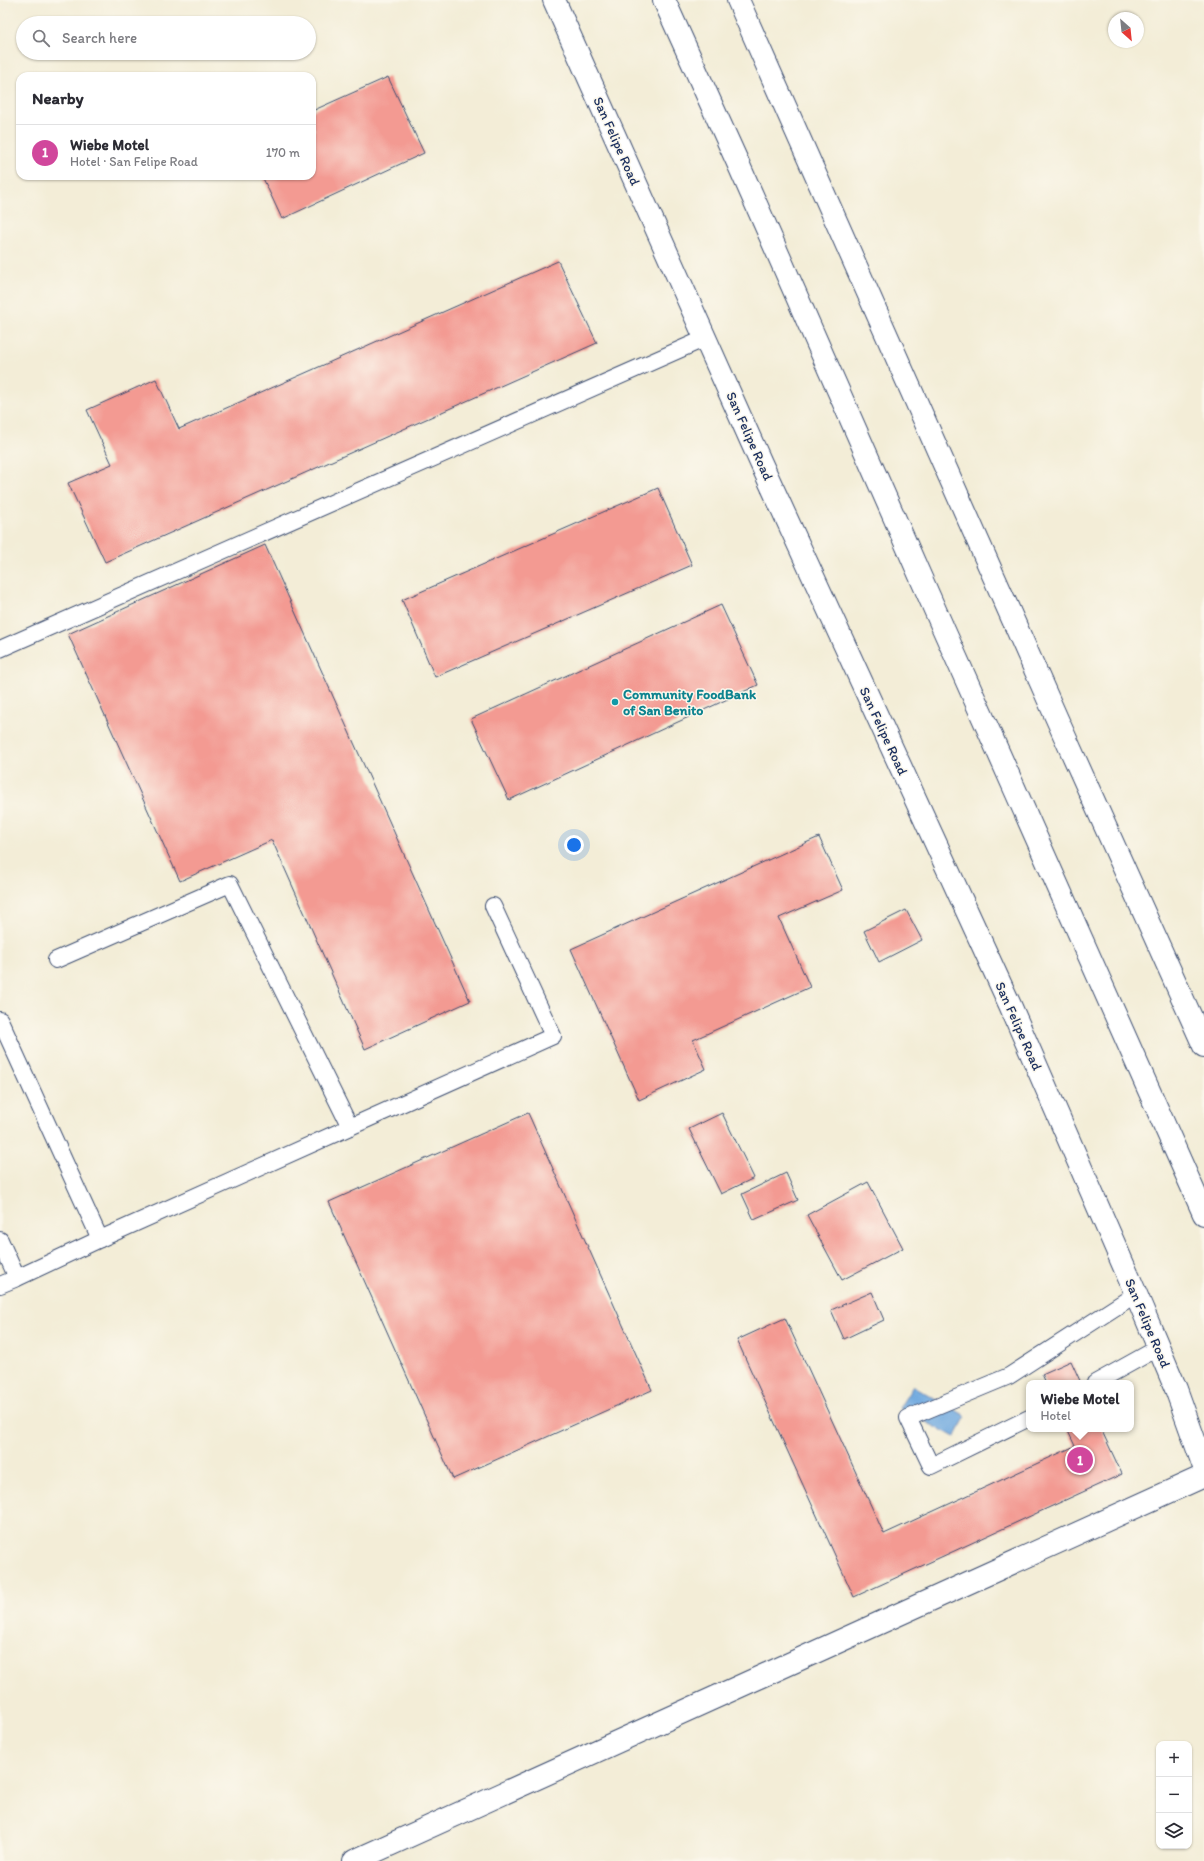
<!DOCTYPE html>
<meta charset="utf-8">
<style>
body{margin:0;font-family:Itim,sans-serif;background:#f2f2f3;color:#2b2b33}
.controls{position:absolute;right:12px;bottom:12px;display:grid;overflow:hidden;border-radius:8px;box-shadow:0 1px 3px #0004}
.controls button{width:36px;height:36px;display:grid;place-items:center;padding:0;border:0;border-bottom:1px solid #e1e1e2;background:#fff;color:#2b2b33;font:20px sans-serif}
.compass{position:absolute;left:1108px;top:12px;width:36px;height:36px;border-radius:50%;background:#fff;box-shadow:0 1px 3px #0004;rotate:153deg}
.you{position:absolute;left:574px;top:845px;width:14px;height:14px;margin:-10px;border:3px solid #fff;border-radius:50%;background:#1a73e8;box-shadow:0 0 0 6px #1a73e833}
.badge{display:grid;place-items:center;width:26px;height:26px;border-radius:50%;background:#1a73e8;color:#fff;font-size:13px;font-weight:700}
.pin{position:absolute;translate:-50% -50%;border:2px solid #fff;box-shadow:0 1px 4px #0006}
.popup{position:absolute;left:1026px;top:1380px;width:108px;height:52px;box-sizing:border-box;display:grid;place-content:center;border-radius:8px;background:#fff;filter:drop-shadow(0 1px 3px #0005);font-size:13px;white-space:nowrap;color:#7c7c81}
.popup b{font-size:15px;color:#2b2b33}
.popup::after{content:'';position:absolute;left:50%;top:100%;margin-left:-8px;border:8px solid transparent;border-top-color:#fff}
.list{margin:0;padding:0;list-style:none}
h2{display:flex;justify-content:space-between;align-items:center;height:52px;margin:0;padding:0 16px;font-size:17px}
h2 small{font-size:13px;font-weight:400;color:#7c7c81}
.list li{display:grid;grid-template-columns:26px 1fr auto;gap:12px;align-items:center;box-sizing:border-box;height:56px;padding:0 16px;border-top:1px solid #e1e1e2}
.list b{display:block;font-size:15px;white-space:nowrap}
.list p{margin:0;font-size:13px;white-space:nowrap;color:#7c7c81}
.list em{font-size:13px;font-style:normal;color:#7c7c81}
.icon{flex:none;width:22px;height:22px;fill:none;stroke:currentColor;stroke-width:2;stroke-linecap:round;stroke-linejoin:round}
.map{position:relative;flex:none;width:1204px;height:1861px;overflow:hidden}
.search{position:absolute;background:#fff;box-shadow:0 1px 3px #0004;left:16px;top:16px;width:300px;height:44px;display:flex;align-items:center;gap:10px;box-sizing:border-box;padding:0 14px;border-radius:22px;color:#7c7c81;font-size:15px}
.panel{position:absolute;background:#fff;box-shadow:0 1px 3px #0004;left:16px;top:72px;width:300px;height:108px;border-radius:12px}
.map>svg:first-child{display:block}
.water{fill:#6fa9df;stroke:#456c9e}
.building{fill:#f39a92}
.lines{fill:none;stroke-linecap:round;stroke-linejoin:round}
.lane-casing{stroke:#3b4c70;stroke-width:18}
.street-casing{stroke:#3b4c70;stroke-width:24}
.secondary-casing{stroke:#3b4c70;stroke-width:24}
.lane{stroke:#fff;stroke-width:16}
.street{stroke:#fff;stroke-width:22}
.secondary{stroke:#fff;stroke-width:22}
.culture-dot{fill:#0f9aa8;stroke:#fbf7ec;stroke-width:1.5}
.labels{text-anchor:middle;stroke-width:3;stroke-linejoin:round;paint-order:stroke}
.street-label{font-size:14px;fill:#1b2f5e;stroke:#fbf7ec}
.culture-label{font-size:14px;font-weight:bold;fill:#0d838f;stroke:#fbf7ec;text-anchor:start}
</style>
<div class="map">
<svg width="1204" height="1861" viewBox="0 0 1204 1861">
<rect width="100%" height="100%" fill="#fbf7ec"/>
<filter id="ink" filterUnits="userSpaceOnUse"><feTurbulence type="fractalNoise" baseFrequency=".025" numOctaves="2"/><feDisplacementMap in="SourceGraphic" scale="8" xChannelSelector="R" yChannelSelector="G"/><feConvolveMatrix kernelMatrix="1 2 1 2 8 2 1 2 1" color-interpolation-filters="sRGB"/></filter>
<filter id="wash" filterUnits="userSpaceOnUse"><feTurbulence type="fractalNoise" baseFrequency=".012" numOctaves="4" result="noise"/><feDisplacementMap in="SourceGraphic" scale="16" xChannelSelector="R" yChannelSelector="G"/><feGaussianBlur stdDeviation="0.9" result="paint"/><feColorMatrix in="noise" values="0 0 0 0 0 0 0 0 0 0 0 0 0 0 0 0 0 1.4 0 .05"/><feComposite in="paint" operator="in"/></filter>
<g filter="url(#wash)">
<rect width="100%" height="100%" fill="#f3edd7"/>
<polygon class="water" points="913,1386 966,1416 955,1437 899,1408"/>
<g id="blocks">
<g class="building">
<polygon points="388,77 424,153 282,219 262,176 312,176 312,131 315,130 312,123 312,111"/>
<polygon points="558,261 597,343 105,562 68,483 112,464 87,410 156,379 179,429"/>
<polygon points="658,488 692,565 435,677 402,600"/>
<polygon points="265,545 470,1001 365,1049 272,840 180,881 68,634"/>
<polygon points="721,605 758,685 509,800 471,719"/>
<polygon points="819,837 843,890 779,918 810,987 693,1040 706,1069 639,1100 571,949"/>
<polygon points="906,910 922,940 879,962 864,931"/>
<polygon points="528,1113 652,1390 453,1479 329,1202"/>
<polygon points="722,1113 754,1178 721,1194 689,1129"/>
<polygon points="786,1173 798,1200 754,1220 742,1194"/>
<polygon points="868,1182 903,1248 842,1280 807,1215"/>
<polygon points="872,1292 884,1320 844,1339 831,1310"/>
<polygon points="785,1318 884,1534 1075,1446 1067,1429 1101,1429 1122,1474 854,1597 737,1340"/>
<polygon points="1071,1361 1081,1383 1046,1383 1042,1374"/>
</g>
</g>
</g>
<g filter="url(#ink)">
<use href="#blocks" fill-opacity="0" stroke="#3b4c70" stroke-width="1"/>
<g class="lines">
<defs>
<g id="lane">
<polyline points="0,649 706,338"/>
<polyline points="56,960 230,884 350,1127 553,1036 493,906"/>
<polyline points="0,1020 100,1239 350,1127"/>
<polyline points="0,1240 17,1278 0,1285"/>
<polyline points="17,1278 100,1239"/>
<polyline points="1095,1383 1158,1348"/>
<polyline points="1029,1418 931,1466 908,1418 1009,1376 1136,1294"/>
</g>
<g id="street">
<polyline points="554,0 761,463 1010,1005 1136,1294 1176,1389 1204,1467"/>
<polyline points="354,1861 1204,1476"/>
</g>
<g id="secondary">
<polyline points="664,0 737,161 943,628 1204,1214"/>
<polyline points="738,0 1065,737 1204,1046"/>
</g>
</defs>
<use href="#lane" class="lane-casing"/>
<use href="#street" class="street-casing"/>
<use href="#secondary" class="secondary-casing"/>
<use href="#lane" class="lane"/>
<use href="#street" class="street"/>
<use href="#secondary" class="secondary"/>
</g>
</g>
<circle class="culture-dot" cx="615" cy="702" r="4"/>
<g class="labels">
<g class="street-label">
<text transform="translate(617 141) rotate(66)" y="5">San Felipe Road</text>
<text transform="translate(750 436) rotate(66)" y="5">San Felipe Road</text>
<text transform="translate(884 731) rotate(65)" y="5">San Felipe Road</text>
<text transform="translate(1019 1026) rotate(66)" y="5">San Felipe Road</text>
<text transform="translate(1148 1323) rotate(67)" y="5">San Felipe Road</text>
</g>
<g class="culture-label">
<text x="623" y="699">Community FoodBank<tspan x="623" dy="16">of San Benito</tspan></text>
</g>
</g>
</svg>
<div class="controls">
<button>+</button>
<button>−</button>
<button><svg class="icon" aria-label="layers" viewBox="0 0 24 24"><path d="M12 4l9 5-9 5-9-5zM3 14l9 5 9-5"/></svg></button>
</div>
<svg class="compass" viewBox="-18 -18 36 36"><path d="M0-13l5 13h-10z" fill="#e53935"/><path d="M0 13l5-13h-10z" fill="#7c7c81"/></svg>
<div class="you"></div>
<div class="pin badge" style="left:1080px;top:1460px;background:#d1479c">1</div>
<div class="popup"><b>Wiebe Motel</b>Hotel</div>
<div class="search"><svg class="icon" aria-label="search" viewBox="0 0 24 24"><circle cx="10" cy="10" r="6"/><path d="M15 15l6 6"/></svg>Search here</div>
<section class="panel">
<h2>Nearby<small></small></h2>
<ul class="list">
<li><span class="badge" style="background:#d1479c">1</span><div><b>Wiebe Motel</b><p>Hotel · San Felipe Road</p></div><em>170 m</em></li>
</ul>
</section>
</div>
